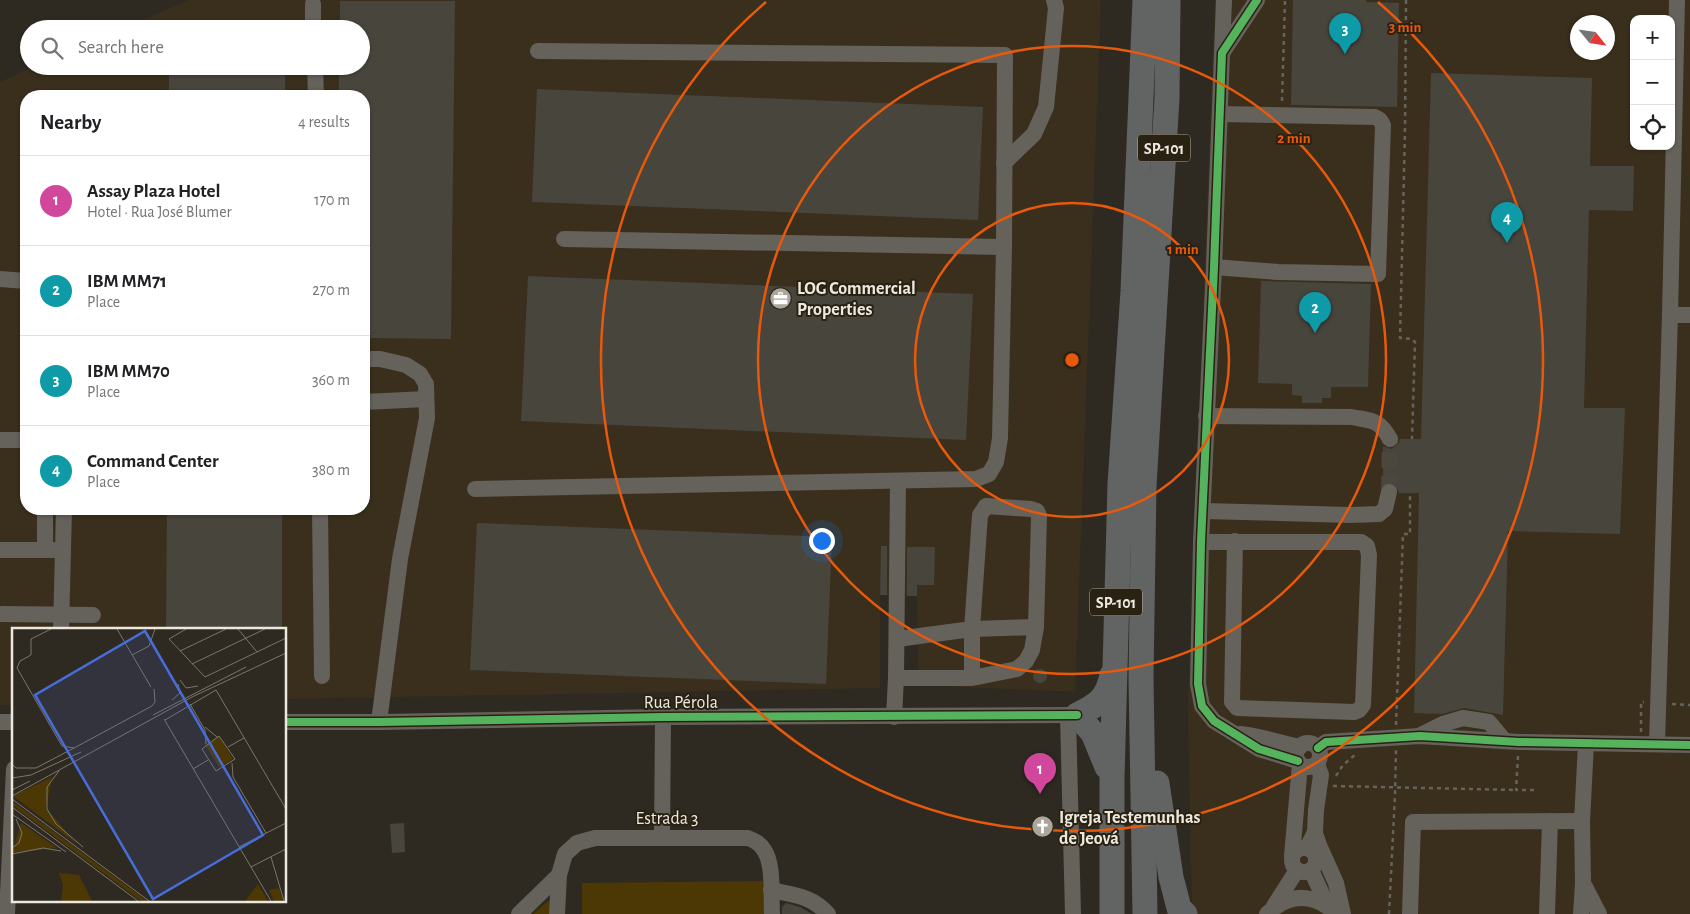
<!DOCTYPE html>
<meta charset="utf-8">
<style>
body{margin:0;font-family:"Alegreya Sans",sans-serif;background:#f2f2f2;color:#202124}
.controls{position:absolute;right:15px;top:15px;display:grid;overflow:hidden;border-radius:10px;box-shadow:0 1px 4px #0004}
.controls button{width:45px;height:45px;display:grid;place-items:center;padding:0;border:0;border-bottom:1px solid #e0e0e0;background:#fff;color:#202124;font:25px sans-serif}
.compass{position:absolute;left:1570px;top:15px;width:45px;height:45px;border-radius:50%;background:#fff;box-shadow:0 1px 4px #0004;rotate:120deg}
.you{position:absolute;left:821px;top:540px;width:18px;height:18px;margin:-12px;border:4px solid #fff;border-radius:50%;background:#1a73e8;box-shadow:0 0 0 8px #1a73e833}
.badge{display:grid;place-items:center;width:32px;height:32px;border-radius:50%;background:#5e5d5a;color:#fff;font-size:16px;font-weight:700}
.pin{position:absolute;translate:-50% -41px;filter:drop-shadow(0 1px 2px #0008)}
.pin::after{content:'';position:absolute;top:26px;width:18px;height:15px;background:inherit;clip-path:polygon(0 0,100% 0,50% 100%)}
.list{margin:0;padding:0;list-style:none}
h2{display:flex;justify-content:space-between;align-items:center;height:65px;margin:0;padding:0 20px;font-size:21px}
h2 small{font-size:16px;font-weight:400;color:#757577}
.list li{display:grid;grid-template-columns:32px 1fr auto;gap:15px;align-items:center;box-sizing:border-box;height:90px;padding:0 20px;border-top:1px solid #e0e0e0}
.list b{display:block;font-size:19px;white-space:nowrap}
.list p{margin:0;font-size:16px;white-space:nowrap;color:#757577}
.list em{font-size:16px;font-style:normal;color:#757577}
.icon{flex:none;width:28px;height:28px;fill:none;stroke:currentColor;stroke-width:2;stroke-linecap:round;stroke-linejoin:round}
.map{position:relative;flex:none;width:1690px;height:914px;overflow:hidden}
.search{position:absolute;background:#fff;box-shadow:0 1px 4px #0004;left:20px;top:20px;width:350px;height:55px;display:flex;align-items:center;gap:12px;box-sizing:border-box;padding:0 18px;border-radius:28px;color:#757577;font-size:19px}
.panel{position:absolute;background:#fff;box-shadow:0 1px 4px #0004;left:20px;top:90px;width:350px;height:425px;border-radius:20px}
.map>svg:first-child{display:block}
.built{fill:#392f1c;fill-rule:evenodd}
.green{fill:#4c3805}
.building{fill:#48453d}
.lines{fill:none;stroke-linecap:round;stroke-linejoin:round}
.minor-tunnel{stroke:#4b463e;stroke-width:16;stroke-dasharray:16 8;stroke-linecap:butt}
.path{stroke:#66635d;stroke-width:2.5;stroke-dasharray:4 4;stroke-linecap:butt}
.minor{stroke:#65615b;stroke-width:16}
.highway{stroke:#616463;stroke-width:25}
.cycleway-casing{stroke:#292213;stroke-width:11}
.cycleway{stroke:#56b35d;stroke-width:8}
.ring{fill:none;stroke:#e8590c;stroke-width:2.5}
.labels{text-anchor:middle;stroke-width:4;stroke-linejoin:round;paint-order:stroke}
.shield{fill:#292213;stroke:#b2ada1;stroke-width:1}
.shield-label{font-size:16px;font-weight:bold;fill:#ede8de}
.poi-label{font-size:18px;font-weight:bold;fill:#ede8de;stroke:#292213;text-anchor:start}
.street-label{font-size:18px;fill:#ede8de;stroke:#292213}
.inset-road{fill:none;stroke:#7a766d;stroke-width:1}
.view{fill:#476dd9;fill-opacity:0.15;stroke:#476dd9;stroke-width:2.5}
.inset-edge{fill:none;stroke:#ede8de;stroke-width:2.5}
.centre{fill:#e8590c;stroke:#292213;stroke-width:2.5}
.ring-label{font-size:15px;text-anchor:middle;font-weight:bold;fill:#e8590c;stroke:#292213;stroke-width:4;stroke-linejoin:round;paint-order:stroke}
</style>
<div class="map">
<svg width="1690" height="914" viewBox="0 0 1690 914">
<rect width="100%" height="100%" fill="#2e2a22"/>
<g class="built">
<path d="M189,0H1101L1075,692L919,685L917,596L880,595V688L285,699V629H14V705H0V82L35,66H361V29H122ZM26,96H364V509H26Z"/>
<path d="M1215,0H1690V914H1192L1188,705ZM1634,19H1671V146H1634ZM1578,22H1608V52H1578Z"/>
</g>
<g class="green">
<polygon points="768,881 769,914 582,914 582,883"/>
<polygon points="548,901 552,902 555,914 533,914"/>
</g>
<g class="building">
<polygon points="1293,0 1366,0 1366,2 1399,3 1397,107 1291,105"/>
<polygon points="340,1 455,1 451,339 364,338 364,96 339,96 339,66 361,66 361,29 340,29"/>
<rect x="169" y="66" width="116" height="30"/>
<polygon points="1431,73 1592,78 1590,166 1634,166 1633,211 1589,210 1584,408 1625,408 1620,534 1508,531 1503,715 1464,708 1442,714 1414,713 1419,493 1399,493 1395,484 1391,482 1383,484 1383,446 1391,449 1398,444 1400,439 1421,439"/>
<polygon points="537,89 983,107 978,220 532,202"/>
<polygon points="528,276 973,294 966,440 521,421"/>
<polygon points="1261,281 1371,284 1368,387 1331,387 1331,398 1322,398 1322,403 1302,403 1302,396 1292,395 1292,384 1258,383"/>
<polygon points="167,509 282,509 282,629 166,629"/>
<polygon points="477,523 832,537 826,684 470,670"/>
<polygon points="881,546 887,546 887,595 880,595"/>
<polygon points="907,547 935,547 934,585 917,585 917,596 907,596"/>
<circle cx="1040" cy="676" r="7"/>
<polygon points="404,823 405,852 392,853 390,824"/>
<polygon points="786,903 800,907 812,914 782,914 782,907"/>
</g>
<g class="lines">
<polyline class="minor-tunnel" points="1389,492 1390,439"/>
<g class="path">
<polyline points="1406,0 1405,130 1400,338 1412,339 1415,342 1412,439"/>
<polyline points="1282,101 1285,0"/>
<polyline points="1672,704 1690,705"/>
<polyline points="1396,725 1403,534 1410,534 1410,493"/>
<polyline points="1641,732 1641,702 1644,702"/>
<polyline points="1518,756 1516,790 1535,790"/>
<polyline points="1336,776 1343,765 1356,754"/>
<polyline points="1333,786 1516,790"/>
<polyline points="1389,914 1395,795 1396,750"/>
</g>
<g class="minor">
<polyline points="1257,0 1222,53 1214,267 1201,542 1198,684 1202,706 1214,721 1259,749 1298,761"/>
<polyline points="313,4 313,29"/>
<polyline points="1222,53 1224,0"/>
<polyline points="315,66 316,96"/>
<polyline points="1004,163 1034,134 1046,107 1056,8 1054,0"/>
<polyline points="564,239 1004,247"/>
<polyline points="1214,267 1278,272 1378,274 1383,125 1380,120 1375,117 1220,114"/>
<polyline points="0,279 26,281"/>
<polyline points="1670,315 1690,315"/>
<polyline points="364,359 380,359 406,365 420,374 426,384 427,418 400,559 379,722"/>
<polyline points="364,402 426,399"/>
<path d="M1206,416L1352,417C1372,421 1379,419 1390,439"/>
<polyline points="0,440 26,440"/>
<polyline points="475,489 976,479 989,474 996,462 1000,438 1004,247 1005,55 538,51"/>
<polyline points="320,509 322,676"/>
<polyline points="1204,511 1350,515 1379,514 1385,509 1389,492"/>
<polyline points="1201,542 1361,542 1367,546 1369,555 1363,705 1359,710 1354,712 1237,708 1232,702 1235,541"/>
<polyline points="45,549 45,509"/>
<polyline points="0,550 62,550"/>
<polyline points="2,614 93,615"/>
<polyline points="61,629 64,509"/>
<polyline points="897,639 972,629 1036,627"/>
<polyline points="896,678 972,678 1017,669 1026,661 1032,650 1036,627 1039,516 1037,511 1031,509 986,506 980,515 972,629 972,678"/>
<polyline points="1068,716 1073,914"/>
<polyline points="894,717 896,678 898,482"/>
<polyline points="0,722 14,722"/>
<polyline points="285,722 379,722 663,717 1077,715"/>
<path d="M1240,734C1261,736 1280,743 1300,747"/>
<polyline points="1421,735 1443,724 1463,718 1489,722 1504,740"/>
<circle cx="1308" cy="755" r="12"/>
<polyline points="1586,744 1582,821 1583,883 1599,914"/>
<polyline points="1657,744 1670,315 1677,0"/>
<polyline points="1318,748 1326,742 1420,736 1519,742 1690,745"/>
<polyline points="1316,836 1319,845 1336,883 1343,914"/>
<polyline points="662,838 663,717"/>
<circle cx="1304" cy="860" r="12"/>
<polyline points="1313,852 1309,844 1315,832 1316,810 1321,775 1317,764"/>
<polyline points="1292,856 1300,764"/>
<polyline points="1311,870 1327,905"/>
<path d="M771,890C794,895 812,896 828,914"/>
<polyline points="1274,906 1297,870"/>
<polyline points="7,914 14,769"/>
<polyline points="519,914 559,875"/>
<path d="M557,914L559,875L565,854L577,843L595,838H748C755,841 760,843 764,850C774,864 771,896 772,914"/>
<path d="M1267,914C1290,892 1314,893 1337,914"/>
<polyline points="1410,914 1413,822 1582,821"/>
<polyline points="1547,914 1550,821"/>
<polyline points="1581,914 1583,883"/>
</g>
<g class="highway">
<path d="M1107,767L1093,733L1077,715C1098,705 1107,699 1112,675"/>
<polyline points="1157,783 1171,877 1179,908 1185,914"/>
<polyline points="1112,914 1112,779 1120,484 1133,291 1145,0"/>
<polyline points="1145,914 1141,678 1144,486 1167,98 1168,0"/>
</g>
<defs>
<g id="cycleway">
<polyline points="1257,0 1222,53 1214,267 1201,542 1198,684 1202,706 1214,721 1259,749 1298,761"/>
<polyline points="285,722 379,722 663,717 1077,715"/>
<polyline points="1318,748 1326,742 1420,736 1519,742 1690,745"/>
</g>
</defs>
<use href="#cycleway" class="cycleway-casing"/>
<use href="#cycleway" class="cycleway"/>
</g>
<g class="ring">
<circle cx="1072" cy="360" r="157"/>
<circle cx="1072" cy="360" r="314"/>
<path d="M1378 2A471 471 0 1 1 766 2"/>
</g>
<defs>
<symbol id="office-disc" viewBox="-11 -11 22 22"><circle r="9.5" fill="#aaa69c" stroke="#292213"/><path d="M-6-3h4V-5.5h4V-3h4V5H-6ZM-1-4.5V-3h2v-1.5ZM-6 0V1H6V0Z" fill="#fff"/></symbol>
<symbol id="church-disc" viewBox="-11 -11 22 22"><circle r="9.5" fill="#aaa69c" stroke="#292213"/><path d="M-1.2-6h2.4v3.5h3.3v2.4h-3.3V6h-2.4V-.1h-3.3v-2.4h3.3Z" fill="#fff"/></symbol>
</defs>
<g fill-rule="evenodd">
<use href="#office-disc" x="768" y="286" width="25" height="25"/>
<use href="#church-disc" x="1030" y="814" width="25" height="25"/>
</g>
<g class="labels">
<g class="shield">
<rect x="1138" y="134.5" width="52" height="27" rx="4"/>
<rect x="1090" y="588.5" width="52" height="27" rx="4"/>
</g>
<g class="shield-label">
<text x="1164" y="154">SP-101</text>
<text x="1116" y="608">SP-101</text>
</g>
<g class="poi-label">
<text x="797" y="294">LOG Commercial<tspan x="797" dy="21">Properties</tspan></text>
<text x="1059" y="823">Igreja Testemunhas<tspan x="1059" dy="21">de Jeová</tspan></text>
</g>
<g class="street-label">
<text x="681" y="708">Rua Pérola</text>
<text x="667" y="824">Estrada 3</text>
</g>
</g>
<g transform="translate(12 628)">
<rect width="274" height="274" fill="#2e2a22"/>
<path d="M207,108L221,131L207,139L193,117ZM40,149L34,180L65,216L1,168ZM3,175L135,273H129L0,177ZM9,195L45,220L0,225ZM47,245L67,247L80,273H49L51,257ZM246,256L256,273H233ZM267,260L271,273H262L257,262Z" fill="#4c3805"/>
<path class="inset-road" d="M39,1L19,11V27L8,33L5,40L50,118L62,120L140,78L143,74L142,61M105,1L139,59M174,1L157,11L193,49L245,24M226,1L245,24L274,10M168,23L214,1M120,27L137,18L143,1M180,36L253,1M168,52L174,60L186,58M160,72L168,65L166,56M178,76L193,102L194,116M141,87L234,39M152,91L259,273M153,92L204,62L274,181M193,99L205,109M207,108L223,131L204,143L190,121ZM216,119L232,110M220,135L221,149L254,205M0,136L4,140H24L62,120M181,141L196,132M47,143L35,159V181L44,196L71,219M0,150L19,147L69,124M0,162L18,153M0,168L180,69L274,25M0,171L137,273M0,179L126,273M0,186L54,224M227,219L274,195M0,220L7,215L10,205L4,191M0,226L31,220L49,223M259,229L272,273M239,239L274,221"/>
<path class="view" d="M133,3L251,207L141,271L23,67Z"/>
<rect width="274" height="274" class="inset-edge"/>
</g>
<circle cx="1072" cy="360" r="8" class="centre"/>
<g class="ring-label">
<text x="1405" y="32">3 min</text>
<text x="1294" y="143">2 min</text>
<text x="1183" y="254">1 min</text>
</g>
</svg>
<div class="controls">
<button>+</button>
<button>−</button>
<button><svg class="icon" aria-label="locate" viewBox="0 0 24 24"><circle cx="12" cy="12" r="6"/><path d="M12 2v4M12 18v4M2 12h4M18 12h4"/></svg></button>
</div>
<svg class="compass" viewBox="-18 -18 36 36"><path d="M0-13l5 13h-10z" fill="#e53935"/><path d="M0 13l5-13h-10z" fill="#757577"/></svg>
<div class="you"></div>
<div class="pin badge" style="left:1040px;top:794px;background:#d1479c">1</div>
<div class="pin badge" style="left:1315px;top:333px;background:#0f9aa8">2</div>
<div class="pin badge" style="left:1345px;top:54px;background:#0f9aa8">3</div>
<div class="pin badge" style="left:1507px;top:243px;background:#0f9aa8">4</div>
<div class="search"><svg class="icon" aria-label="search" viewBox="0 0 24 24"><circle cx="10" cy="10" r="6"/><path d="M15 15l6 6"/></svg>Search here</div>
<section class="panel">
<h2>Nearby<small>4 results</small></h2>
<ul class="list">
<li><span class="badge" style="background:#d1479c">1</span><div><b>Assay Plaza Hotel</b><p>Hotel · Rua José Blumer</p></div><em>170 m</em></li>
<li><span class="badge" style="background:#0f9aa8">2</span><div><b>IBM MM71</b><p>Place</p></div><em>270 m</em></li>
<li><span class="badge" style="background:#0f9aa8">3</span><div><b>IBM MM70</b><p>Place</p></div><em>360 m</em></li>
<li><span class="badge" style="background:#0f9aa8">4</span><div><b>Command Center</b><p>Place</p></div><em>380 m</em></li>
</ul>
</section>
</div>
